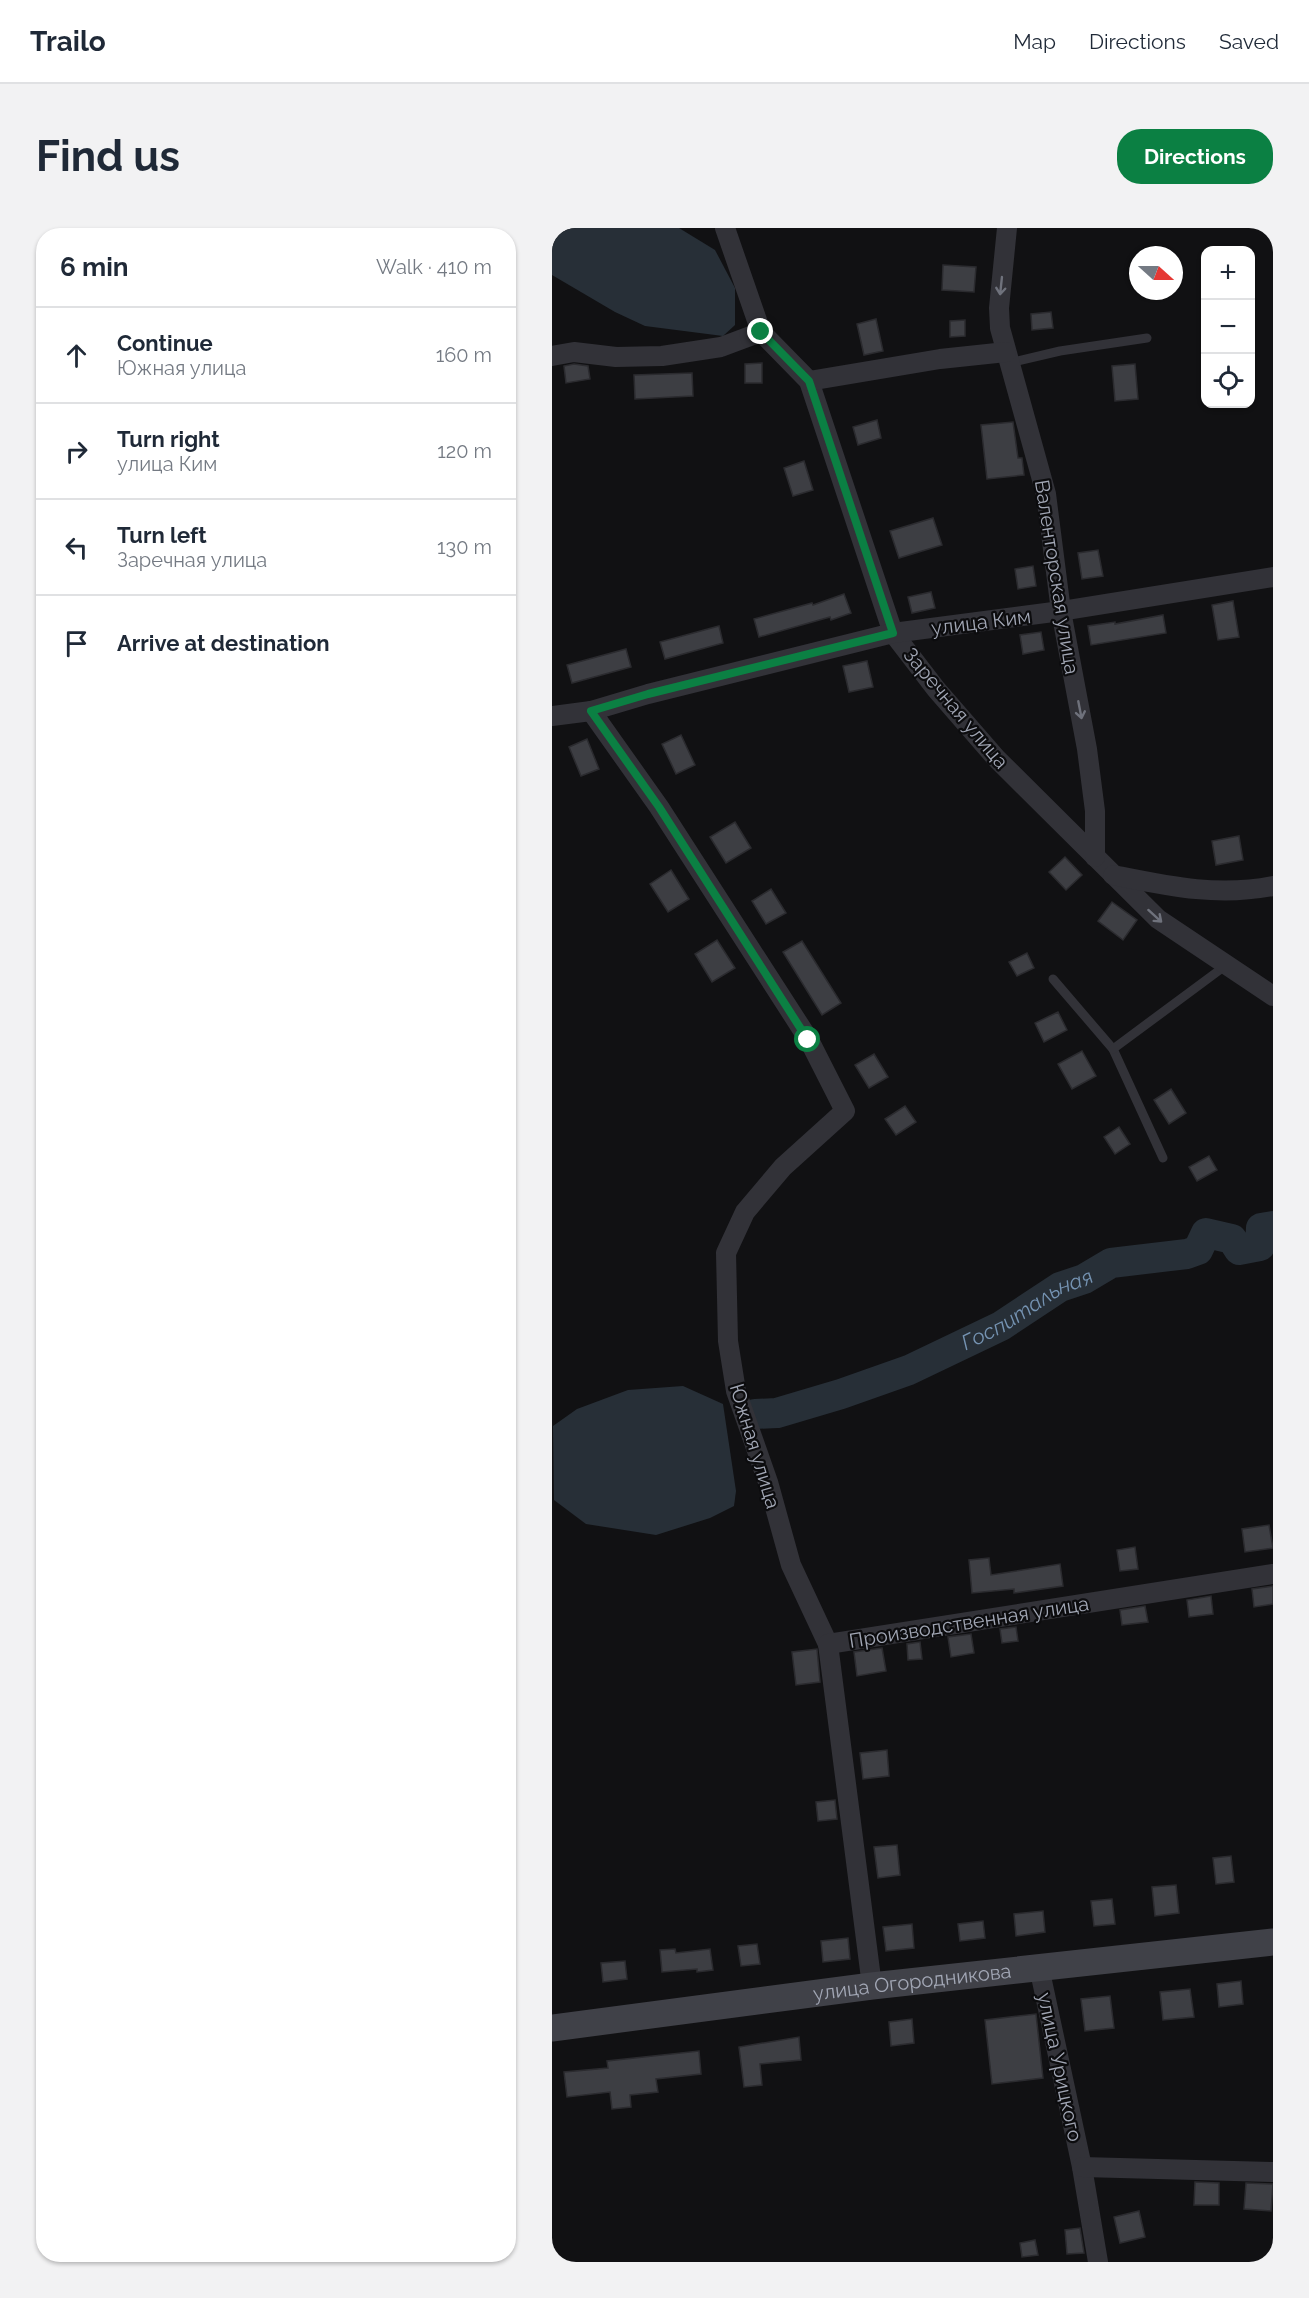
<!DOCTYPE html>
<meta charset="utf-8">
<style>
body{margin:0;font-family:Raleway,sans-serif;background:#f2f2f3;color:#1f2937}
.controls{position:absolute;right:18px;top:18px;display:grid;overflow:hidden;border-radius:12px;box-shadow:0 2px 4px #0004}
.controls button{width:54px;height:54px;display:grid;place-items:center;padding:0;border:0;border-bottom:2px solid #e0e1e3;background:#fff;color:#1f2937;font:30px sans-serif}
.compass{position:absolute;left:577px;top:18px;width:54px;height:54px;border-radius:50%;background:#fff;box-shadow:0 2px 4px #0004;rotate:111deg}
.stop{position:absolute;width:18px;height:18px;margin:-14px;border:4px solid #0b8043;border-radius:50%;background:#fff}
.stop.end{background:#0b8043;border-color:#fff;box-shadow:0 2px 6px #0008}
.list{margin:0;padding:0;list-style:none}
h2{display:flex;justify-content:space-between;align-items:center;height:78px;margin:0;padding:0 24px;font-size:26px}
h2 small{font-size:20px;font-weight:400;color:#747a83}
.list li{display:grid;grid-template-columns:39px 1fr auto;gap:18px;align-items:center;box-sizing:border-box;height:96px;padding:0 24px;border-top:2px solid #e0e1e3}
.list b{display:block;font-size:22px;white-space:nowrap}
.list p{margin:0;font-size:20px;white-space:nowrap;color:#747a83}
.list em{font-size:20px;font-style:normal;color:#747a83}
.icon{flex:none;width:33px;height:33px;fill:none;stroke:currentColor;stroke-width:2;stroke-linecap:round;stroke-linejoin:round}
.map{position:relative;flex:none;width:721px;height:2034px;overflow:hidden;border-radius:24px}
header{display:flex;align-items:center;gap:36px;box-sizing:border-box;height:84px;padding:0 30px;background:#fff;border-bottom:2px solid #e0e1e3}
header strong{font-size:28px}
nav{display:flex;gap:33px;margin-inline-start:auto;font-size:21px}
.intro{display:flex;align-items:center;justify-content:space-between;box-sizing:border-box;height:144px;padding:0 36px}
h1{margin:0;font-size:42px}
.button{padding:15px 27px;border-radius:24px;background:#0b8043;color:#fff;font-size:21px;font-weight:700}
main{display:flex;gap:36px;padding:0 36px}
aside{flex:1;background:#fff;border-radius:24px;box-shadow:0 2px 4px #0004}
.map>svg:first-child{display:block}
.water{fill:#272f37}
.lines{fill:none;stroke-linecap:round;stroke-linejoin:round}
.river{stroke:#272f37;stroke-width:30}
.building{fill:#3d3e43;stroke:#2b2b2f;stroke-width:1.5}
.lane{stroke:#323238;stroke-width:9}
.street{stroke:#323238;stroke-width:20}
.secondary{stroke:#404148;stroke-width:27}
.oneway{stroke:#6f727c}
.route{stroke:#0b8043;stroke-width:8}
.labels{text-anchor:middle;stroke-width:4.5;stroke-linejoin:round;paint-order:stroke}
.street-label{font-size:20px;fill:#a1a6b4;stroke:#0c0c0e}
.water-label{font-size:21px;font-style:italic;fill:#7593b2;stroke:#0c0c0e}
</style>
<header>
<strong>Trailo</strong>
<nav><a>Map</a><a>Directions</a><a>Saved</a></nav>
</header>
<div class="intro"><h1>Find us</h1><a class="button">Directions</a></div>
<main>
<aside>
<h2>6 min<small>Walk · 410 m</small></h2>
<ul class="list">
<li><svg class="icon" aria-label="ahead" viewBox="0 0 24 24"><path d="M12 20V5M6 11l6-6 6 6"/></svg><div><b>Continue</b><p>Южная улица</p></div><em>160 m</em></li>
<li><svg class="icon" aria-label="right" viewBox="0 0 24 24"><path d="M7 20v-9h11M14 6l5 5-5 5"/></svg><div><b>Turn right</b><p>улица Ким</p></div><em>120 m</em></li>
<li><svg class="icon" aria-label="left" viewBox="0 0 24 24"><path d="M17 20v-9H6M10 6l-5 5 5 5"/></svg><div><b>Turn left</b><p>Заречная улица</p></div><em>130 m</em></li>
<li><svg class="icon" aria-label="arrive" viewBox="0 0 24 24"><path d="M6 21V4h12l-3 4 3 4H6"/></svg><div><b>Arrive at destination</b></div></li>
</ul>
</aside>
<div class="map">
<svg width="721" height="2034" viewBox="0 0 721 2034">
<rect width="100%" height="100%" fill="#111113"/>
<g class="water">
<polygon points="0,0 127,0 163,22 183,60 183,97 171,108 93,98 63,84 0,47"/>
<polygon points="131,1158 171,1176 184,1263 182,1278 158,1290 104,1307 34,1296 2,1272 1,1198 25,1181 76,1162"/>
</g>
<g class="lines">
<path class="river" id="s1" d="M203,1186L225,1185L289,1166L357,1142L449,1098L508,1059L532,1051L559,1035L635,1026L646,1022L654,1005L680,1011L687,1022L708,1018L709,1000L721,998"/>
</g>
<g class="building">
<polygon points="391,37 424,39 422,64 390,62"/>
<polygon points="499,84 501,100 480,102 479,86"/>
<polygon points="324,91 331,123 312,127 305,96"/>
<polygon points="413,92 413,108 398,109 398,93"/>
<polygon points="210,135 210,155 193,155 193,136"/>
<polygon points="22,136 36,138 38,151 14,155 12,138"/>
<polygon points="583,136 586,171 563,173 560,138"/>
<polygon points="140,145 141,168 83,171 82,147"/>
<polygon points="325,192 329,210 306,217 301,199"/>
<polygon points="461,194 466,230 470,230 472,247 435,251 429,197"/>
<polygon points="252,233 261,262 241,268 232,240"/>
<polygon points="381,290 390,317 347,330 338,303"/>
<polygon points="546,322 551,348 530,351 526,325"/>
<polygon points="481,338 484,358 466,361 463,341"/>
<polygon points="379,364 383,380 360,385 356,369"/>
<polygon points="292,366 299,385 279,392 278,389 207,409 202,391 260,375 261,377"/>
<polygon points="681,373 687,409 666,412 660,377"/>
<polygon points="611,387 614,405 539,417 536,398 563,394 563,396"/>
<polygon points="167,398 171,415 113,431 108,414"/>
<polygon points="489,404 492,422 471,426 468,407"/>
<polygon points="74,421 79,439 20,455 15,437"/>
<polygon points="315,433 321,459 297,464 291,438"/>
<polygon points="129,507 143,537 124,546 110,516"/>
<polygon points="35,511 47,541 29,548 17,519"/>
<polygon points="183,594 199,620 174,635 158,609"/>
<polygon points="687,608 691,632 664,637 660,613"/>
<polygon points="513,629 530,647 514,662 497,644"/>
<polygon points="119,642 137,671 116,684 98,656"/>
<polygon points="219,661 234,685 214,696 200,673"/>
<polygon points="560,674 585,692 571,712 546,693"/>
<polygon points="165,712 183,740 160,754 143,726"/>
<polygon points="250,713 289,775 270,787 231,724"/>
<polygon points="475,725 482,740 465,748 457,734"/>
<polygon points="506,784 515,802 492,814 483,795"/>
<polygon points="530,823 544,848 520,861 506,836"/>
<polygon points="322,826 336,849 317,860 303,837"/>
<polygon points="619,861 634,885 617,896 602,872"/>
<polygon points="353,878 364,894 344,907 333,891"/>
<polygon points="567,899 578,916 563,926 552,909"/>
<polygon points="657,928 665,942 645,953 637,939"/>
<polygon points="717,1297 721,1320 693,1324 690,1301"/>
<polygon points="583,1319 586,1341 568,1343 565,1322"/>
<polygon points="437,1330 439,1347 508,1336 511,1358 462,1365 462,1361 420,1365 417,1332"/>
<polygon points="721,1358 721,1376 702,1379 700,1361"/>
<polygon points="659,1368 661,1386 637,1389 635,1372"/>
<polygon points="593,1378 596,1394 570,1397 568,1382"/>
<polygon points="464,1399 466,1413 450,1415 448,1401"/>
<polygon points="419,1406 422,1425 399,1429 396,1409"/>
<polygon points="368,1414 370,1431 356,1432 355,1416"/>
<polygon points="330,1420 334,1443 305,1448 302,1424"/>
<polygon points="265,1421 268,1454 244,1457 240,1424"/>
<polygon points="335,1522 337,1548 311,1551 308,1525"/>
<polygon points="283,1572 285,1591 266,1593 264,1574"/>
<polygon points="345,1617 348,1647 326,1650 322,1619"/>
<polygon points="679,1628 682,1654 664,1656 661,1630"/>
<polygon points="624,1657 627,1685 603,1688 600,1659"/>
<polygon points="560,1671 563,1696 542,1698 539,1673"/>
<polygon points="491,1683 493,1704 464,1708 462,1686"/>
<polygon points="431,1693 433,1710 408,1713 406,1696"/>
<polygon points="360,1696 362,1720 334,1723 331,1699"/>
<polygon points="296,1710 298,1731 271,1734 269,1713"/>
<polygon points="205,1716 208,1736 189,1738 186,1718"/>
<polygon points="123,1721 124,1725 158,1721 161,1742 145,1744 145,1741 110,1744 108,1722"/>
<polygon points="73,1733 75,1751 51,1754 49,1735"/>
<polygon points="689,1753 691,1776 667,1779 665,1756"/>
<polygon points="638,1761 642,1789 611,1792 608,1764"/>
<polygon points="558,1768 562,1800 533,1803 529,1771"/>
<polygon points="484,1786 491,1850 440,1856 433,1792"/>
<polygon points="360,1791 362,1815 339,1818 337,1794"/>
<polygon points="247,1809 249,1832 208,1836 210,1857 192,1859 187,1819"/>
<polygon points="147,1823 149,1846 104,1851 106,1864 78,1867 79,1879 60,1881 58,1864 15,1869 12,1844 56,1840 55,1833"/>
<polygon points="643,1954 667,1955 667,1977 642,1977"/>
<polygon points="694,1955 721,1956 719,1983 692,1981"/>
<polygon points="587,1983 593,2009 568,2015 562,1989"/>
<polygon points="528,2000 532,2025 515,2026 513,2002"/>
<polygon points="483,2012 486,2027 470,2029 468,2015"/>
</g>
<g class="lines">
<g class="lane">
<polyline points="457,135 508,123 595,110"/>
<polyline points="501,751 561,821 611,930"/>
<polyline points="561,821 673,738"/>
</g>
<g class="street">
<polyline points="173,0 209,104 257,153 341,405 384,461 444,530 606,691 721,768"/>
<polyline points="455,0 447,80 448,100 494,266 509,383 535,521 543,583 543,629"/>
<polyline points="0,128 22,124 64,129 110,128 169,119 209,104"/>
<polyline points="257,153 388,131 454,124"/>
<polyline points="39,483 107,579 257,812 293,883 231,939 193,984 174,1025 176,1113 184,1163 216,1254 239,1337 276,1416"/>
<polyline points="0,488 39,483 96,466 341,405 509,383 721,349"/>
<path d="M561,647C616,658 665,669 721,658"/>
<polyline points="487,1739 530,1939 546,2034"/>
<polyline points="320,1758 276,1416 721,1346"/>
<polyline points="530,1939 721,1944"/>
</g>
<path class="secondary" id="s2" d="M0,1800L320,1758L721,1714"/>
</g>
<defs><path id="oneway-shaft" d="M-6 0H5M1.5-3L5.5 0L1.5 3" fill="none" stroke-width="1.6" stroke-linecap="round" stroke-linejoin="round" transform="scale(1.5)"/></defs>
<g class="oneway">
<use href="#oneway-shaft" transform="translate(449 58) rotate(96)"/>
<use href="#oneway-shaft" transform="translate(528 482) rotate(79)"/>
<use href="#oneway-shaft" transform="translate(603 688) rotate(42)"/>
</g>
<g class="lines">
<polyline class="route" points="209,104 257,153 341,405 96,466 39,483 107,579 256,812"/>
</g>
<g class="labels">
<g class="street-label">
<text transform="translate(505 349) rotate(81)" y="7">Валенторская улица</text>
<text transform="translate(429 394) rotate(-7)" y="7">улица Ким</text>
<text transform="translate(404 480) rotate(50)" y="7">Заречная улица</text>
<text transform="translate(203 1218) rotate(73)" y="7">Южная улица</text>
<text transform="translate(417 1394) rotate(-9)" y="7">Производственная улица</text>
<text dy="7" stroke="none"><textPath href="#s2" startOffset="363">улица Огородникова</textPath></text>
<text transform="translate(508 1839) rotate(78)" y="7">улица Урицкого</text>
</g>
<g class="water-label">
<text dy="7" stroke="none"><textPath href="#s1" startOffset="294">Госпитальная</textPath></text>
</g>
</g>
</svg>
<div class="controls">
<button>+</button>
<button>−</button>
<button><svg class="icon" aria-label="locate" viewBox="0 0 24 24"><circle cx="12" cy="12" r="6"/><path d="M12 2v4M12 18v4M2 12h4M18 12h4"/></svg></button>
</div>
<svg class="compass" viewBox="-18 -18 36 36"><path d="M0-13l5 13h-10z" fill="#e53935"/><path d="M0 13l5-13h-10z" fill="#747a83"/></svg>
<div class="stop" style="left:256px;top:812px"></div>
<div class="stop end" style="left:209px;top:104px"></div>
</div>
</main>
